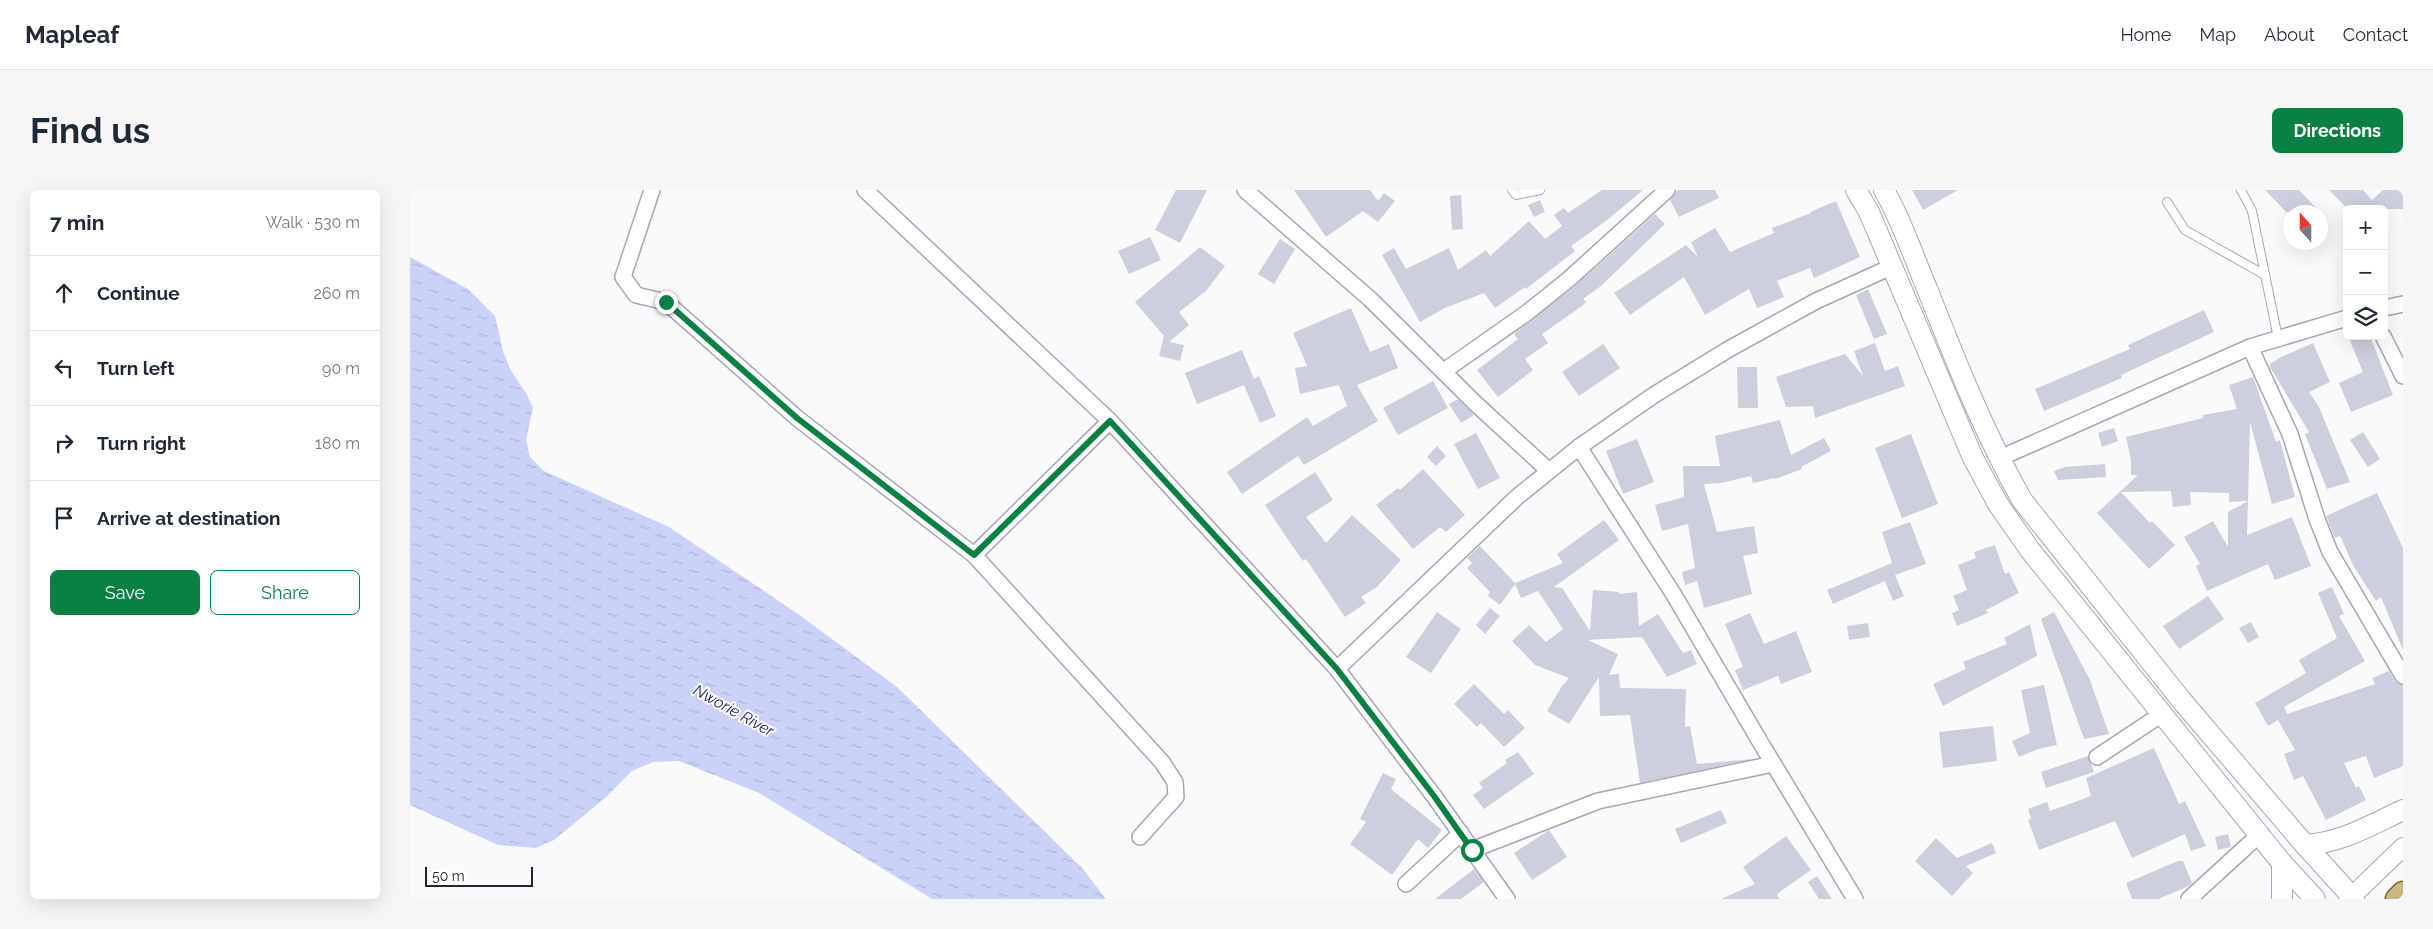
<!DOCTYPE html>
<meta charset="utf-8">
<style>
body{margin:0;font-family:Raleway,sans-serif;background:#f6f6f7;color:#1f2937}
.controls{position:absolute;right:15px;top:15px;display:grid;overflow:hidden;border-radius:8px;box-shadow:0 5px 20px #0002}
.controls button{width:45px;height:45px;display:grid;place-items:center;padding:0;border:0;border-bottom:1px solid #e0e1e3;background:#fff;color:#1f2937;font:25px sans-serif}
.compass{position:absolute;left:1873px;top:15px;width:45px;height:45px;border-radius:50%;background:#fff;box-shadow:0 5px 20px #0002;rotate:339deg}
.scale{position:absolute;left:15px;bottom:12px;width:108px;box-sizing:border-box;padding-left:5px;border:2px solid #232429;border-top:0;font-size:14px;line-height:18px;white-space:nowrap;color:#232429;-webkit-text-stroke:4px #fff;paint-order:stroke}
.stop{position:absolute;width:15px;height:15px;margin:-11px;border:4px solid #0b8043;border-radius:50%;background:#fff}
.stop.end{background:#0b8043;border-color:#fff;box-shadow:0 1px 5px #0008}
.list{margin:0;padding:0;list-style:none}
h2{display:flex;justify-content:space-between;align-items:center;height:65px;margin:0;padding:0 20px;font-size:21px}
h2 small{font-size:16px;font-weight:400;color:#747a83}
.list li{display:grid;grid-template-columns:32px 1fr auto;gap:15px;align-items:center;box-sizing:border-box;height:75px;padding:0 20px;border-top:1px solid #e0e1e3}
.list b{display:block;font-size:19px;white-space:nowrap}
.list em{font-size:16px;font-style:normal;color:#747a83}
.actions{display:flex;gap:10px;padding:15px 20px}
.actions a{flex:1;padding:11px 0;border:1px solid #0b8043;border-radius:8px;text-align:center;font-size:18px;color:#0b8043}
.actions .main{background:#0b8043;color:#fff}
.icon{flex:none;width:28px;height:28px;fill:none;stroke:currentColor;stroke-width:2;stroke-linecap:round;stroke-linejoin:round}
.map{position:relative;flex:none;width:1993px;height:709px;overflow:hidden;border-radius:8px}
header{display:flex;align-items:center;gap:30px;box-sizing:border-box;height:70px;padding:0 25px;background:#fff;border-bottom:1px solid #e0e1e3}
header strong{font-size:24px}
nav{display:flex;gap:28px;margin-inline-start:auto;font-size:18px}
.intro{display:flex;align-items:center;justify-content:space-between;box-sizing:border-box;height:120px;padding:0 30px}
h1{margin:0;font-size:35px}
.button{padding:12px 22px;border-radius:8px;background:#0b8043;color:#fff;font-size:18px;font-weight:700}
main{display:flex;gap:30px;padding:0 30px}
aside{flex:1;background:#fff;border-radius:8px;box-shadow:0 5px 20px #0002}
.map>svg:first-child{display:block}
.water{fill:url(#water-ripples)}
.building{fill:#cccfdc}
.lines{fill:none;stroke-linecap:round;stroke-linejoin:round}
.service-casing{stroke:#a5a8b4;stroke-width:10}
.minor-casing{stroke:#a5a8b4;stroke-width:18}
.tertiary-casing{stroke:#a5a8b4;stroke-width:20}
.secondary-casing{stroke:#a5a8b4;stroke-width:22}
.primary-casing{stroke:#78642a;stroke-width:25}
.service{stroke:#fff;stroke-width:8}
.minor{stroke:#fff;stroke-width:15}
.tertiary{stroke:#fff;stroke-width:18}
.secondary{stroke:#fff;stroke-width:20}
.primary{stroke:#cab780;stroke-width:22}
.route{stroke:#0b8043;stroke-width:6}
.labels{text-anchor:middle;stroke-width:4;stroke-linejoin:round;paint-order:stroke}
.water-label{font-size:16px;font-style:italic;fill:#201f67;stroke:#fff}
</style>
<header>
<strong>Mapleaf</strong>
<nav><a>Home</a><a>Map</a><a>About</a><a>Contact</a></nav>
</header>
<div class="intro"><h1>Find us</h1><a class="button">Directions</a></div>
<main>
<aside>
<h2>7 min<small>Walk · 530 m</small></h2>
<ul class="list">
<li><svg class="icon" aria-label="ahead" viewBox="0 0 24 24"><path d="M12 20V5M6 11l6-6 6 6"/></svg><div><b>Continue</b></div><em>260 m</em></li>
<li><svg class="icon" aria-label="left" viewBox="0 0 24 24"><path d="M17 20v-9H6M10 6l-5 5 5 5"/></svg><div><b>Turn left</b></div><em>90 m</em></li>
<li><svg class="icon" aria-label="right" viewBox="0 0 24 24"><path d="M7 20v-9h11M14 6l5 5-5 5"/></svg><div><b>Turn right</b></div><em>180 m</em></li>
<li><svg class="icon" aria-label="arrive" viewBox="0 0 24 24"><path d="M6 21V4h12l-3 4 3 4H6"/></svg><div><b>Arrive at destination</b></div></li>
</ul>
<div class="actions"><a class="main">Save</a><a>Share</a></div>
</aside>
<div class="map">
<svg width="1993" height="709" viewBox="0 0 1993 709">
<defs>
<pattern id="water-ripples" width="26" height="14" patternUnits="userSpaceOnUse" patternTransform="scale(1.25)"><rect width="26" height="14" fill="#cad2f9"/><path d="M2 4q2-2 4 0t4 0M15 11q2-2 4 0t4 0" fill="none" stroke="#adb4d5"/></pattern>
</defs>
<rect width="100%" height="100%" fill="#fafafd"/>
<polygon class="water" points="0,67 58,99 85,126 93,161 101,181 116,203 123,218 116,250 120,267 134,281 259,337 388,424 487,497 673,679 696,709 522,709 349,603 269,571 243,572 222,581 194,609 144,650 126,658 88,655 0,615"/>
<g class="building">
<polygon points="766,0 797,0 770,53 745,40"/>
<polygon points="884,0 960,0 968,11 974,3 985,11 968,32 953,21 916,47"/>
<polygon points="1192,0 1233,0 1196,31 1161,56 1165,61 1116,99 1115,97 1085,118 1074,103 1035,118 1010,132 972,65 984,58 996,79 1039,58 1048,80 1076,60 1080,66 1119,31 1135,49 1152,36 1144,25 1154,18 1158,23"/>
<polygon points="1268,0 1305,0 1309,8 1269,27 1260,10"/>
<polygon points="1502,0 1548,0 1513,20"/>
<polygon points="1855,0 1889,0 1910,22 1876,22"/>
<polygon points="1919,0 1953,0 1962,10 1973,0 1993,0 1993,19 1938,19"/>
<polygon points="1051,5 1053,39 1042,40 1040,6"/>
<polygon points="1130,10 1135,22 1124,27 1118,15"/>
<polygon points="1426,11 1450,67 1404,88 1400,78 1367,91 1374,107 1347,118 1339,99 1295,125 1274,87 1220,125 1204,103 1276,55 1288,67 1281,52 1305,38 1320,62 1364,43 1362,38 1401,23 1400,22"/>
<polygon points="1245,24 1255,34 1191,96 1173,109 1176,112 1172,116 1132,144 1138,153 1115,169 1123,180 1088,207 1067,180 1108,149 1104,144 1165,96"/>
<polygon points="740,47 751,70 719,84 708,61"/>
<polygon points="870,49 885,59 864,94 848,84"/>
<polygon points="790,57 815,76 796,101 769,122 779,135 759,152 774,155 770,171 749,166 754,146 725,112"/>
<polygon points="1458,99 1477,144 1464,149 1446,105"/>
<polygon points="941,118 960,162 979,154 988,178 947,195 968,231 894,275 888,266 832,304 817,282 897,227 903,236 937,216 929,195 890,204 885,178 897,176 883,143"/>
<polygon points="1794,120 1804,142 1711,185 1712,188 1634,221 1625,199 1720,159 1718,155"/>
<polygon points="1938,146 1960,146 1983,205 1941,222 1929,193 1953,182"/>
<polygon points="1465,153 1475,181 1488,176 1495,196 1405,228 1403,216 1376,217 1366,187 1435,164 1453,186 1444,161"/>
<polygon points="1903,153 1920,192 1899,202 1909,217 1940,292 1917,299 1895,244 1899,242 1860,177 1860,174 1871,167"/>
<polygon points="1193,154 1210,178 1169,206 1152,182"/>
<polygon points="832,160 844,189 849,186 866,226 850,233 834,195 787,214 775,183"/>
<polygon points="1327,177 1347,177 1348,218 1328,218"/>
<polygon points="1843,187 1866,252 1870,250 1885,307 1862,314 1840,232 1838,311 1819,312 1819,303 1780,302 1781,315 1763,317 1761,301 1711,302 1740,333 1742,331 1765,355 1739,379 1687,323 1728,285 1721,285 1721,270 1716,247 1793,228 1793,225 1827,219 1819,195"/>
<polygon points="1023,191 1038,218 988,245 973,218"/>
<polygon points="1048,209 1064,225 1051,233 1039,214"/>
<polygon points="1370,230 1381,265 1414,248 1421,261 1391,277 1392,279 1365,289 1365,288 1343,293 1341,286 1311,293 1294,294 1307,342 1344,336 1348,363 1333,366 1342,404 1294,418 1287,391 1275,395 1272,382 1285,378 1278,334 1252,341 1245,315 1274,307 1273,276 1310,276 1305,246"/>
<polygon points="1704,238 1708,251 1692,257 1688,243"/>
<polygon points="1953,242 1970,269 1958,277 1940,250"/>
<polygon points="1066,243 1090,288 1068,299 1044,254"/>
<polygon points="1501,244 1528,314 1492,328 1465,258"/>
<polygon points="1227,249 1244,292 1213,304 1196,261"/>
<polygon points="1027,256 1036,266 1026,276 1017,267"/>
<polygon points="1695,274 1696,287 1648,290 1644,281 1655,277"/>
<polygon points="1013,279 1055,325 1036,342 1030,337 1003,359 966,315 988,298 990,300"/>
<polygon points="905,282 923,310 896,327 916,353 942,325 991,370 967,397 951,407 956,413 935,427 896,369 893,371 881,354 855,315"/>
<polygon points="1967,303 1993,358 1993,460 1971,407 1966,411 1944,377 1930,346 1925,348 1916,326"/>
<polygon points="1838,311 1837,345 1882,327 1901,376 1865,390 1858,374 1797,401 1786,376 1790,374 1774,347 1803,331 1818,357 1818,322"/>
<polygon points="1194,330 1209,350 1144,397 1152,398 1180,441 1183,400 1209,402 1209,404 1227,402 1229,436 1248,424 1273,463 1281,460 1287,474 1257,487 1232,447 1178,450 1208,464 1199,485 1209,484 1210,498 1276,499 1275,537 1280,536 1287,574 1343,569 1230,593 1220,525 1190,526 1189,487 1159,534 1137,521 1152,496 1159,488 1125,475 1102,451 1119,435 1136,452 1153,439 1128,401 1111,408 1105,394 1090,415 1078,406 1080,402 1057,378 1062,373 1057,368 1070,356 1105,393 1153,373 1147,364"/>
<polygon points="1500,332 1516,374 1485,385 1494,406 1483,411 1475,391 1423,414 1417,400 1482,373 1472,342"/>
<polygon points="1585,355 1595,384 1599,382 1609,403 1576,420 1578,423 1547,436 1542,423 1549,420 1543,406 1557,400 1548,375 1566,368 1564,362"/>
<polygon points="1922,397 1934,424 1929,426 1955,471 1874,517 1877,524 1965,494 1962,488 1979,481 1985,491 1993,495 1993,576 1964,588 1956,566 1934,573 1946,598 1949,596 1956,610 1916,630 1893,586 1884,590 1874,564 1885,560 1868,530 1858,536 1845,513 1896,483 1889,470 1927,448 1908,403"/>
<polygon points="1798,406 1814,429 1769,459 1753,436"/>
<polygon points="1080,418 1090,426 1075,444 1066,435"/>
<polygon points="1027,422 1051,439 1021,483 996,467"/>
<polygon points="1644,422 1680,490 1699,544 1674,549 1631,429"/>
<polygon points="1340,423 1354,454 1386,441 1402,482 1371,494 1368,486 1333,500 1325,480 1333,477 1315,434"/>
<polygon points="1841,432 1849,447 1838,453 1829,438"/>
<polygon points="1458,433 1460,447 1439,450 1437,436"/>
<polygon points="1620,434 1627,466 1533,516 1523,494 1556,479 1553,472 1597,454 1594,448"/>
<polygon points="1064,494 1094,524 1098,520 1115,538 1094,557 1071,533 1067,537 1044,514"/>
<polygon points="1634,495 1647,555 1628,559 1609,567 1602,551 1620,543 1611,500"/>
<polygon points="1583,536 1587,571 1533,578 1529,542"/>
<polygon points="1744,558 1769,614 1775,611 1796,656 1781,661 1775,644 1722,668 1705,631 1629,660 1618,630 1621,628 1618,619 1637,612 1640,621 1681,606 1676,588"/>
<polygon points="1108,562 1124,584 1074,619 1063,605 1073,598 1069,593 1097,573 1095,570"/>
<polygon points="1678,566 1684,582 1636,598 1631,582"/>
<polygon points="973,583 986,589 981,599 1032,640 1018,658 1008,649 982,685 940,654 956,632 950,629"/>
<polygon points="1311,620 1317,633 1271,653 1265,639"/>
<polygon points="1139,640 1157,667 1122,690 1104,663"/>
<polygon points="1818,644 1821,657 1808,660 1805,647"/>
<polygon points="1376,646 1401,680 1367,704 1369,709 1311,709 1345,694 1333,677"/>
<polygon points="1526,648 1547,668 1582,653 1586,663 1556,676 1563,683 1542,706 1505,671"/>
<polygon points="1768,671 1773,671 1782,693 1779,696 1748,709 1722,709 1716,693"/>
<polygon points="1064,679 1074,692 1051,709 1025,709"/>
<polygon points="1407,686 1422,709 1409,709 1398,692"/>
</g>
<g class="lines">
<defs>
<g id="service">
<polyline points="1102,0 1106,5 1130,0"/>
<polyline points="1831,0 1842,21 1868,148"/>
<polyline points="1757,12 1775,40 1855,85"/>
</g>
<g id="minor">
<polyline points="242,0 213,87 226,105 256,112 387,228 564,365 700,231"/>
<polyline points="455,0 700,231 927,479 1024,606 1097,709"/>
<polyline points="835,0 960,109 1066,214 1139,281"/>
<polyline points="1974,118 1993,114"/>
<polyline points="1973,146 1993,186"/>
<polyline points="1840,157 1880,244 1907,329 1920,362 1993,486"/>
<polyline points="1034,181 1118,122 1159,89 1257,0"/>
<polyline points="1169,257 1264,405 1349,550 1445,709"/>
<polyline points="1590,268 1840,157 1937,128"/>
<polyline points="564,365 752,572 765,592 766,607 730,647"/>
<polyline points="927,479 1107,307 1169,257 1244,205 1319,159 1406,111 1481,77"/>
<polyline points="1687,567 1752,524"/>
<polyline points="1062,660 1188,611 1363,574"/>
<polyline points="996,694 1051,643"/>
<polyline points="1779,709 1849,645"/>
</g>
<polyline id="tertiary" points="1939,709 1993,657"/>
<g id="secondary">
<polyline points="1446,0 1459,22 1563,268 1588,314 1620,360 1872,673 1905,709"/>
<path d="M1474,0C1492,31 1504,68 1518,101C1546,172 1574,243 1612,310L1772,511L1895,655L1944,709"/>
<path d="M1895,655C1931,653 1961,635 1993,620"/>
<polyline points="1872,673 1872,709"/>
</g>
<polyline id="primary" points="1987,709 1993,703"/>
</defs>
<use href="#service" class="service-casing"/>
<use href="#minor" class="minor-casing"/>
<use href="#tertiary" class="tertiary-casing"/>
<use href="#secondary" class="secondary-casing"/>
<use href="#primary" class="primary-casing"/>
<use href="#service" class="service"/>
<use href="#minor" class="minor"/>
<use href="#tertiary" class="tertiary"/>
<use href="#secondary" class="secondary"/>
<use href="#primary" class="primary"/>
</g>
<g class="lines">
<polyline class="route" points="256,112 387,228 564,365 700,231 927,479 1024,606 1062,660"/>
</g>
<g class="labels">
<g class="water-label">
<text transform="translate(324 520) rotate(29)" y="6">Nworie River</text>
</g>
</g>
</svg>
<div class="controls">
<button>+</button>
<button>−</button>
<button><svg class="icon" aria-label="layers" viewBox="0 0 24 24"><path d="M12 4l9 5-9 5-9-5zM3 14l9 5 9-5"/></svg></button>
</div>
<svg class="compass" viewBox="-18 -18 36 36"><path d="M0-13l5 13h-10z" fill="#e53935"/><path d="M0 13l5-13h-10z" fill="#747a83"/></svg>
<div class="scale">50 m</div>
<div class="stop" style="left:1062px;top:660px"></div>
<div class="stop end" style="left:256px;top:112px"></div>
</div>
</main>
